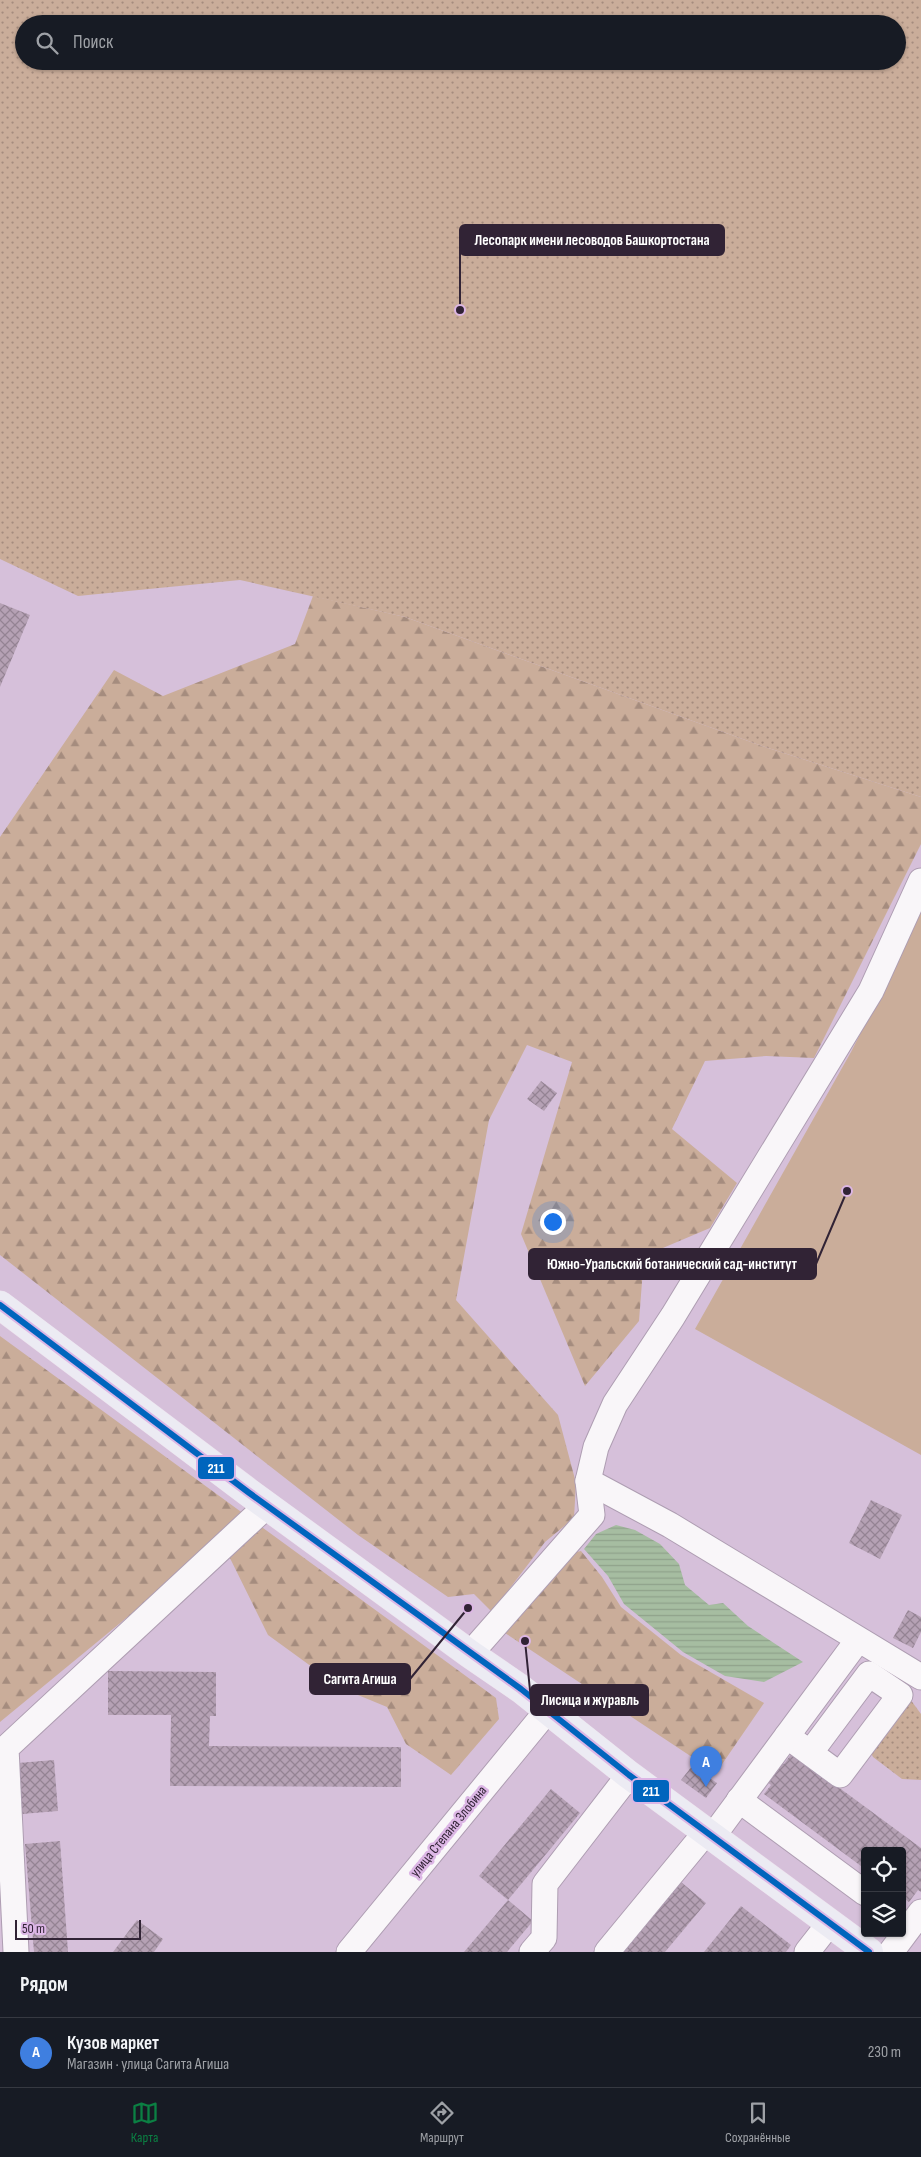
<!DOCTYPE html>
<html lang="ru">
<meta charset="utf-8">
<style>
body{margin:0;font-family:"Sofia Sans Condensed",sans-serif;background:#20242c;color:#f1f3f6}
.controls{position:absolute;right:15px;bottom:15px;display:grid;overflow:hidden;border-radius:5px;box-shadow:0 1px 4px #0004}
.controls button{width:45px;height:45px;display:grid;place-items:center;padding:0;border:0;border-bottom:1px solid #363941;background:#171b24;color:#f1f3f6;font:25px sans-serif}
.scale{position:absolute;left:15px;bottom:12px;width:126px;box-sizing:border-box;padding-left:5px;border:2px solid #312335;border-top:0;font-size:14px;line-height:18px;white-space:nowrap;color:#312335;-webkit-text-stroke:4px #dcb6e5;paint-order:stroke}
.you{position:absolute;left:552px;top:1221px;width:18px;height:18px;margin:-12px;border:4px solid #fff;border-radius:50%;background:#1a73e8;box-shadow:0 0 0 8px #1a73e833}
.badge{display:grid;place-items:center;width:32px;height:32px;border-radius:50%;background:#0b8043;color:#fff;font-size:16px;font-weight:700}
.pin{position:absolute;translate:-50% -41px;filter:drop-shadow(0 1px 2px #0008)}
.pin::after{content:'';position:absolute;top:26px;width:18px;height:15px;background:inherit;clip-path:polygon(0 0,100% 0,50% 100%)}
.list{margin:0;padding:0;list-style:none}
h2{display:flex;justify-content:space-between;align-items:center;height:65px;margin:0;padding:0 20px;font-size:21px}
h2 small{font-size:16px;font-weight:400;color:#9ea1a6}
.list li{display:grid;grid-template-columns:32px 1fr auto;gap:15px;align-items:center;box-sizing:border-box;height:70px;padding:0 20px;border-top:1px solid #363941}
.list b{display:block;font-size:19px;white-space:nowrap}
.list p{margin:0;font-size:16px;white-space:nowrap;color:#9ea1a6}
.list em{font-size:16px;font-style:normal;color:#9ea1a6}
.icon{flex:none;width:28px;height:28px;fill:none;stroke:currentColor;stroke-width:2;stroke-linecap:round;stroke-linejoin:round}
.map{position:relative;flex:none;width:921px;height:1952px;overflow:hidden}
.search{position:absolute;background:#171b24;box-shadow:0 1px 4px #0004;left:15px;right:15px;top:15px;height:55px;display:flex;align-items:center;gap:12px;box-sizing:border-box;padding:0 18px;border-radius:28px;color:#9ea1a6;font-size:19px}
.sheet{height:135px;background:#171b24}
nav{display:flex;justify-content:space-around;align-items:center;box-sizing:border-box;height:70px;border-top:1px solid #363941;background:#171b24;font-size:14px;color:#9ea1a6}
nav a{display:grid;justify-items:center;gap:2px}
nav .on{color:#0b8043}
.map>svg:first-child{display:block}
.forest{fill:url(#forest-firs)}
.park{fill:url(#park-dots);fill-rule:evenodd}
.garden{fill:#caad9a}
.water{fill:url(#water-rules)}
.building{fill:url(#building-cross-hatch)}
.lines{fill:none;stroke-linecap:round;stroke-linejoin:round}
.minor-casing{stroke:#ae9db2;stroke-width:27}
.major-casing{stroke:#ede3ee;stroke-width:29}
.minor{stroke:#f9f6f9;stroke-width:25}
.major{stroke:#ecebf3;stroke-width:28}
.bus-1-casing{stroke:#dcb6e5;stroke-width:10}
.bus-1{stroke:#0065bd;stroke-width:6}
.labels{text-anchor:middle;stroke-width:5;stroke-linejoin:round;paint-order:stroke}
.street-label{font-size:14px;fill:#312335;stroke:#dcb6e5}
.leader{fill:none;stroke:#312335;stroke-width:2}
.callout-dot{fill:#312335;stroke:#dcb6e5;stroke-width:2}
.callout{fill:#312335;stroke:#312335;stroke-width:2}
.callout-label{font-size:15px;text-anchor:middle;font-weight:bold;fill:#fff}
.line-badge{stroke:#dcb6e5;stroke-width:2}
.badge-label{font-size:14px;text-anchor:middle;font-weight:bold;fill:#fff}
</style>
<div class="map">
<svg width="921" height="1952" viewBox="0 0 921 1952">
<defs>
<pattern id="forest-firs" width="22" height="20" patternUnits="userSpaceOnUse" patternTransform="scale(1.25)"><rect width="22" height="20" fill="#caad9a"/><path d="M5 1l3.5 6h-7zM16 11l3.5 6h-7z" fill="#a58c7e"/></pattern>
<pattern id="park-dots" width="8" height="8" patternUnits="userSpaceOnUse" patternTransform="scale(1.25)"><rect width="8" height="8" fill="#caad9a"/><path d="M2 2h.1M6 6h.1" fill="none" stroke="#a58c7e" stroke-width="1.8" stroke-linecap="round"/></pattern>
<pattern id="water-rules" width="6" height="5" patternUnits="userSpaceOnUse" patternTransform="scale(1.25)"><rect width="6" height="5" fill="#a6bda1"/><path d="M0 2.5h6" fill="none" stroke="#8fa28b"/></pattern>
<pattern id="building-cross-hatch" width="8" height="8" patternUnits="userSpaceOnUse" patternTransform="scale(1.25)"><rect width="8" height="8" fill="#b5a1b4"/><path d="M0 0l8 8M0 8l8-8" fill="none" stroke="#948393"/></pattern>
</defs>
<rect width="100%" height="100%" fill="#d6c0da"/>
<g class="forest">
<polygon points="313,596 405,617 762,746 921,797 921,844 814,1058 766,1056 705,1061 672,1129 737,1183 710,1228 644,1256 639,1321 585,1386 521,1234 572,1062 527,1045 489,1120 456,1300 558,1415 576,1483 574,1518 545,1542 492,1612 474,1594 448,1597 358,1535 0,1255 0,837 114,670 163,696 295,644"/>
<polygon points="0,1336 496,1698 499,1719 451,1775 406,1744 387,1707 341,1688 268,1635 221,1540 0,1722"/>
<polygon points="581,1551 602,1577 621,1607 681,1655 764,1703 716,1773 505,1633 542,1583 567,1554"/>
</g>
<g class="park">
<path d="M0,0H921V797L762,746L405,617L240,580L78,596L0,559ZM24,24H897V61H24Z"/>
<polygon points="910,1699 921,1714 921,1780 902,1779 873,1757 871,1753"/>
</g>
<polygon class="garden" points="921,912 921,1455 695,1329 851,1052"/>
<polygon class="water" points="616,1525 635,1530 660,1544 679,1564 685,1585 709,1605 723,1603 748,1626 803,1662 764,1682 725,1676 683,1652 624,1604 608,1576 584,1549 596,1534"/>
<g class="building">
<polygon points="0,603 30,615 0,687"/>
<polygon points="541,1081 557,1093 544,1111 527,1099"/>
<polygon points="871,1500 902,1515 880,1559 849,1543"/>
<polygon points="908,1610 921,1617 921,1632 913,1648 893,1638"/>
<polygon points="108,1671 216,1672 216,1716 210,1716 209,1746 401,1747 401,1787 170,1786 171,1715 108,1715"/>
<polygon points="792,1753 921,1848 921,1892 918,1890 909,1902 902,1897 902,1851 865,1851 865,1869 764,1794 771,1785 766,1781 780,1762 784,1764"/>
<polygon points="54,1760 58,1811 22,1814 18,1763"/>
<polygon points="692,1766 717,1783 706,1798 681,1780"/>
<polygon points="551,1789 580,1813 508,1900 479,1876"/>
<polygon points="60,1841 68,1952 34,1952 25,1844"/>
<polygon points="681,1882 706,1903 665,1952 624,1952"/>
<polygon points="508,1900 533,1921 507,1952 464,1952"/>
<polygon points="741,1906 791,1945 786,1952 704,1952"/>
<polygon points="137,1920 163,1939 154,1952 113,1952"/>
</g>
<g class="lines">
<defs>
<g id="minor">
<polyline points="588,1481 670,1525 921,1677"/>
<polyline points="470,1654 592,1515 588,1481 596,1447 615,1404 673,1316 871,991 921,881"/>
<polyline points="787,1736 810,1753 869,1674 900,1695 840,1775 810,1753"/>
<polyline points="739,1800 865,1893"/>
<polyline points="713,1836 858,1640"/>
<polyline points="16,1952 6,1748 259,1513"/>
<polyline points="349,1952 547,1711"/>
<polyline points="532,1952 544,1938 545,1884 629,1775"/>
<polyline points="607,1952 706,1832"/>
<polyline points="807,1952 829,1924"/>
<polyline points="891,1952 921,1912"/>
</g>
<polyline id="major" points="0,1305 248,1492 470,1654 521,1689 629,1775 869,1952"/>
</defs>
<use href="#minor" class="minor-casing"/>
<use href="#major" class="major-casing"/>
<use href="#minor" class="minor"/>
<use href="#major" class="major"/>
<defs>
<polyline id="bus-1" points="0,1305 248,1492 521,1689 629,1775 869,1952"/>
</defs>
<use href="#bus-1" class="bus-1-casing"/>
<use href="#bus-1" class="bus-1"/>
</g>
<g class="labels">
<g class="street-label">
<text transform="translate(448 1831) rotate(-51)" y="5">улица Степана Злобина</text>
</g>
</g>
<path class="leader" d="M460 310L460 240M847 1191L816 1264M468 1608L410 1679M525 1641L531 1700"/>
<g class="callout-dot">
<circle cx="460" cy="310" r="5"/>
<circle cx="847" cy="1191" r="5"/>
<circle cx="468" cy="1608" r="5"/>
<circle cx="525" cy="1641" r="5"/>
</g>
<g class="callout">
<rect x="460" y="225" width="264" height="30" rx="5"/>
<rect x="529" y="1249" width="287" height="30" rx="5"/>
<rect x="310" y="1664" width="100" height="30" rx="5"/>
<rect x="531" y="1685" width="117" height="30" rx="5"/>
</g>
<g class="callout-label">
<text x="592" y="245">Лесопарк имени лесоводов Башкортостана</text>
<text x="672" y="1269">Южно-Уральский ботанический сад-институт</text>
<text x="360" y="1684">Сагита Агиша</text>
<text x="590" y="1705">Лисица и журавль</text>
</g>
<g class="line-badge">
<rect x="197" y="1456" width="38" height="24" rx="5" fill="#0065bd"/>
<rect x="632" y="1779" width="38" height="24" rx="5" fill="#0065bd"/>
</g>
<g class="badge-label">
<text x="216" y="1473">211</text>
<text x="651" y="1796">211</text>
</g>
</svg>
<div class="controls">
<button><svg class="icon" aria-label="locate" viewBox="0 0 24 24"><circle cx="12" cy="12" r="6"/><path d="M12 2v4M12 18v4M2 12h4M18 12h4"/></svg></button>
<button><svg class="icon" aria-label="layers" viewBox="0 0 24 24"><path d="M12 4l9 5-9 5-9-5zM3 14l9 5 9-5"/></svg></button>
</div>
<div class="scale">50 m</div>
<div class="you"></div>
<div class="pin badge" style="left:706px;top:1787px;background:#3f7fe0">A</div>
<div class="search"><svg class="icon" aria-label="search" viewBox="0 0 24 24"><circle cx="10" cy="10" r="6"/><path d="M15 15l6 6"/></svg>Поиск</div>
</div>
<section class="sheet">
<h2>Рядом<small></small></h2>
<ul class="list">
<li><span class="badge" style="background:#3f7fe0">A</span><div><b>Кузов маркет</b><p>Магазин · улица Сагита Агиша</p></div><em>230 m</em></li>
</ul>
</section>
<nav>
<a class="on"><svg class="icon" aria-label="map" viewBox="0 0 24 24"><path d="M3 6l6-2 6 2 6-2v14l-6 2-6-2-6 2zM9 4v14M15 6v14"/></svg>Карта</a>
<a><svg class="icon" aria-label="directions" viewBox="0 0 24 24"><path d="M12 3l9 9-9 9-9-9zM9 14v-3h6M13 9l2 2-2 2"/></svg>Маршрут</a>
<a><svg class="icon" aria-label="saved" viewBox="0 0 24 24"><path d="M7 4h10v16l-5-4-5 4z"/></svg>Сохранённые</a>
</nav>
